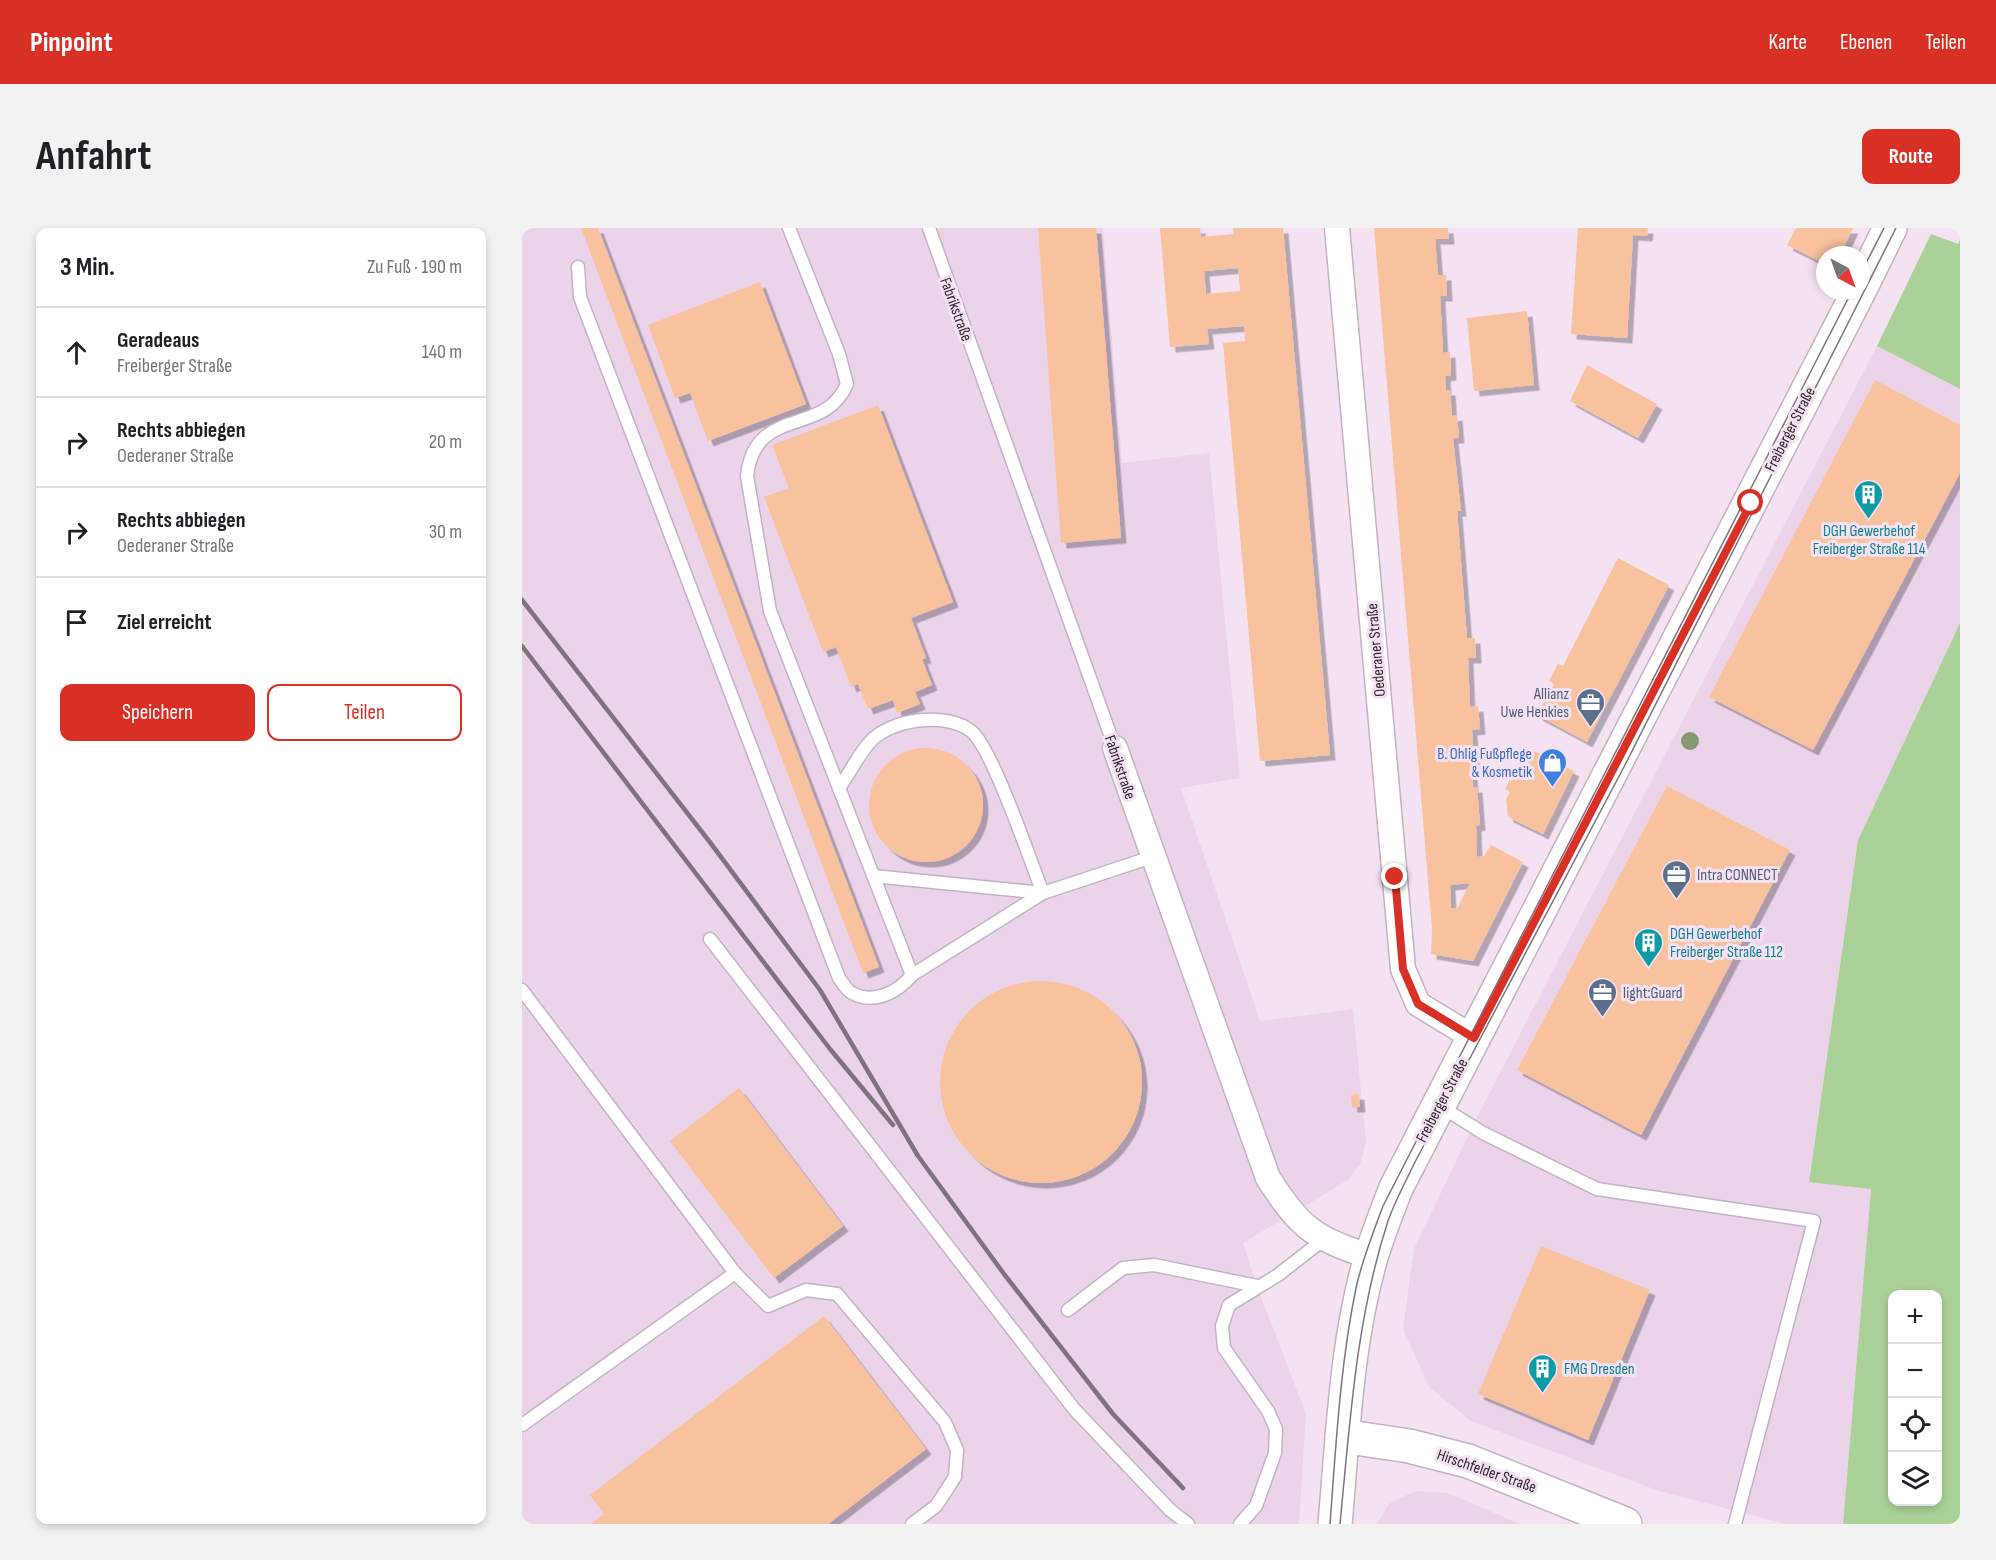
<!DOCTYPE html>
<html lang="de">
<meta charset="utf-8">
<style>
body{margin:0;font-family:"Sofia Sans Condensed",sans-serif;background:#f2f2f2;color:#202124}
.controls{position:absolute;right:18px;bottom:18px;display:grid;overflow:hidden;border-radius:12px;box-shadow:0 3px 9px #0003}
.controls button{width:54px;height:54px;display:grid;place-items:center;padding:0;border:0;border-bottom:2px solid #e0e0e0;background:#fff;color:#202124;font:30px sans-serif}
.compass{position:absolute;left:1294px;top:18px;width:54px;height:54px;border-radius:50%;background:#fff;box-shadow:0 3px 9px #0003;rotate:139deg}
.stop{position:absolute;width:18px;height:18px;margin:-14px;border:4px solid #d93025;border-radius:50%;background:#fff}
.stop.end{background:#d93025;border-color:#fff;box-shadow:0 2px 6px #0008}
.list{margin:0;padding:0;list-style:none}
h2{display:flex;justify-content:space-between;align-items:center;height:78px;margin:0;padding:0 24px;font-size:26px}
h2 small{font-size:20px;font-weight:400;color:#757577}
.list li{display:grid;grid-template-columns:39px 1fr auto;gap:18px;align-items:center;box-sizing:border-box;height:90px;padding:0 24px;border-top:2px solid #e0e0e0}
.list b{display:block;font-size:22px;white-space:nowrap}
.list p{margin:0;font-size:20px;white-space:nowrap;color:#757577}
.list em{font-size:20px;font-style:normal;color:#757577}
.actions{display:flex;gap:12px;padding:18px 24px}
.actions a{flex:1;padding:14px 0;border:2px solid #d93025;border-radius:12px;text-align:center;font-size:21px;color:#d93025}
.actions .main{background:#d93025;color:#fff}
.icon{flex:none;width:33px;height:33px;fill:none;stroke:currentColor;stroke-width:2;stroke-linecap:round;stroke-linejoin:round}
.map{position:relative;flex:none;width:1438px;height:1296px;overflow:hidden;border-radius:12px}
header{display:flex;align-items:center;gap:36px;box-sizing:border-box;height:84px;padding:0 30px;background:#d93025;color:#fff}
header strong{font-size:28px}
nav{display:flex;gap:33px;margin-inline-start:auto;font-size:21px}
.intro{display:flex;align-items:center;justify-content:space-between;box-sizing:border-box;height:144px;padding:0 36px}
h1{margin:0;font-size:42px}
.button{padding:15px 27px;border-radius:12px;background:#d93025;color:#fff;font-size:21px;font-weight:700}
main{display:flex;gap:36px;padding:0 36px}
aside{flex:1;background:#fff;border-radius:12px;box-shadow:0 3px 9px #0003}
.map>svg:first-child{display:block}
.built{fill:#ebd3ea}
.green{fill:#aad298;fill-rule:evenodd}
.building{fill:#f9c29e;fill-rule:evenodd;filter:url(#shadow)}
.lines{fill:none;stroke-linecap:round;stroke-linejoin:round}
.lane-casing{stroke:#c3b2c3;stroke-width:15}
.street-casing{stroke:#c3b2c3;stroke-width:27}
.secondary-casing{stroke:#c3b2c3;stroke-width:36}
.lane{stroke:#fff;stroke-width:12}
.street{stroke:#fff;stroke-width:24}
.secondary{stroke:#fff;stroke-width:33}
.tram{stroke:#7f737e;stroke-width:1.5}
.rail{stroke:#7f737e;stroke-width:4.5}
.tree{fill:#859a6e}
.route{stroke:#d93025;stroke-width:8}
.labels{text-anchor:middle;stroke-width:6;stroke-linejoin:round;paint-order:stroke}
.street-label{font-size:16px;fill:#2f282f;stroke:#f4e2f3}
.culture-label{font-size:16px;fill:#0d838f;stroke:#f4e2f3;text-anchor:start}
.service-label{font-size:16px;fill:#4e5e75;stroke:#f4e2f3;text-anchor:start}
.shop-label{font-size:16px;fill:#366cbe;stroke:#f4e2f3;text-anchor:end}
</style>
<header>
<strong>Pinpoint</strong>
<nav><a>Karte</a><a>Ebenen</a><a>Teilen</a></nav>
</header>
<div class="intro"><h1>Anfahrt</h1><a class="button">Route</a></div>
<main>
<aside>
<h2>3 Min.<small>Zu Fuß · 190 m</small></h2>
<ul class="list">
<li><svg class="icon" aria-label="ahead" viewBox="0 0 24 24"><path d="M12 20V5M6 11l6-6 6 6"/></svg><div><b>Geradeaus</b><p>Freiberger Straße</p></div><em>140 m</em></li>
<li><svg class="icon" aria-label="right" viewBox="0 0 24 24"><path d="M7 20v-9h11M14 6l5 5-5 5"/></svg><div><b>Rechts abbiegen</b><p>Oederaner Straße</p></div><em>20 m</em></li>
<li><svg class="icon" aria-label="right" viewBox="0 0 24 24"><path d="M7 20v-9h11M14 6l5 5-5 5"/></svg><div><b>Rechts abbiegen</b><p>Oederaner Straße</p></div><em>30 m</em></li>
<li><svg class="icon" aria-label="arrive" viewBox="0 0 24 24"><path d="M6 21V4h12l-3 4 3 4H6"/></svg><div><b>Ziel erreicht</b></div></li>
</ul>
<div class="actions"><a class="main">Speichern</a><a>Teilen</a></div>
</aside>
<div class="map">
<svg width="1438" height="1296" viewBox="0 0 1438 1296">
<defs>
<filter id="shadow"><feDropShadow dx="5.5" dy="5.5" stdDeviation="0" flood-color="#0004"/></filter>
</defs>
<rect width="100%" height="100%" fill="#f4e2f3"/>
<g class="built">
<polygon points="0,0 581,0 600,235 687,225 718,550 659,560 738,793 831,781 844,914 838,936 826,952 721,1015 735,1058 784,1186 777,1296 0,1296"/>
<polygon points="1355,118 1438,161 1438,395 1336,612 1287,953 1349,960 1321,1296 1264,1296 1137,1263 949,1193 907,1159 881,1101 892,1021 956,887"/>
<polygon points="893,1263 926,1265 998,1296 855,1296 867,1276"/>
</g>
<g class="green">
<polygon points="1409,6 1436,16 1438,12 1438,161 1355,118"/>
<path d="M1438,395V1296H1321L1349,961L1287,954L1336,612ZM1416,1066V1274H1370V1066Z"/>
</g>
<g class="building">
<polygon points="59,0 76,0 357,739 341,745"/>
<polygon points="516,0 574,0 599,310 539,315"/>
<path d="M638,0H678L679,9L712,6L711,0H761L808,527L738,533L701,115L723,113L722,98L685,101L687,116L648,119ZM716,40L718,63L684,66L682,43Z"/>
<path d="M852,0H926L927,11H913L916,47H924L925,68H918L921,125L928,124L929,147L923,148L924,162H928L930,188L935,187L937,210H931L939,283H935L945,410H953L954,430H946L948,479L956,478L958,501L950,502L952,532H949L951,559H955L958,597L954,598L955,629L962,628L969,617L1001,634L951,733L909,726L910,701ZM948,655L935,681L929,680L928,657Z"/>
<polygon points="1056,0 1126,0 1125,8 1111,7 1105,110 1049,106"/>
<polygon points="1274,0 1331,0 1318,27 1303,27 1303,36 1265,17"/>
<polygon points="238,54 284,176 186,213 168,165 153,170 126,97"/>
<polygon points="1005,83 1012,157 952,163 945,90"/>
<polygon points="1065,137 1135,176 1116,210 1048,173"/>
<polygon points="1353,152 1438,197 1438,245 1291,522 1187,469"/>
<polygon points="356,177 431,374 389,390 404,430 400,431 410,457 393,464 398,476 375,485 371,472 346,481 336,456 329,459 314,419 301,424 242,269 267,260 250,217"/>
<polygon points="1096,330 1147,357 1065,514 1015,487 1032,456 1027,453 1031,445 1036,436 1041,438"/>
<polygon points="1004,519 1052,543 1021,606 986,589 984,571 988,564 983,561"/>
<circle cx="404" cy="577" r="57"/>
<polygon points="1145,558 1268,622 1119,907 995,842"/>
<circle cx="519" cy="854" r="101"/>
<polygon points="217,860 321,998 252,1050 148,913"/>
<polygon points="837,866 838,879 830,879 829,867"/>
<polygon points="1019,1018 1128,1062 1066,1212 956,1166"/>
<polygon points="302,1088 404,1221 306,1296 69,1296 82,1286 68,1267"/>
</g>
<g class="lines">
<defs>
<g id="lane">
<path d="M267,0L317,126L325,156C302,210 233,176 225,248L248,383L317,560C327,546 336,528 347,515C367,491 424,483 449,503C470,519 509,635 521,665L351,648"/>
<polyline points="407,0 593,520"/>
<path d="M56,39L58,69L317,750C321,755 325,763 330,765C352,777 376,764 390,747"/>
<polyline points="317,560 390,747 521,665 630,629"/>
<polyline points="188,711 552,1181 648,1282 666,1296"/>
<polyline points="0,762 213,1045"/>
<polyline points="918,878 961,905 1075,961 1292,993 1213,1296"/>
<polyline points="546,1082 601,1040 632,1037 735,1058"/>
<polyline points="0,1197 213,1045 246,1078 284,1062 315,1066 423,1194 435,1222 433,1249 414,1278 390,1296"/>
<polyline points="718,1296 734,1278 753,1225 754,1201 746,1183 702,1120 700,1098 707,1077 756,1047 801,1012"/>
</g>
<g id="street">
<polyline points="815,0 881,741 896,776 952,810"/>
<path d="M593,520L746,950C779,1001 792,1010 849,1029"/>
</g>
<g id="secondary">
<polyline points="1339,59 1368,0"/>
<polyline points="820,1208 887,1218 946,1233 1103,1296"/>
<path d="M813,1296C821,1207 824,1115 849,1029C856,1006 865,983 874,960L1337,63"/>
</g>
</defs>
<use href="#lane" class="lane-casing"/>
<use href="#street" class="street-casing"/>
<use href="#secondary" class="secondary-casing"/>
<use href="#lane" class="lane"/>
<use href="#street" class="street"/>
<use href="#secondary" class="secondary"/>
<g class="tram">
<polyline points="1339,45 1362,0"/>
<path d="M808,1296C814,1217 818,1138 834,1060C840,1032 851,1005 861,978L1330,63"/>
<path d="M818,1296C828,1194 834,1091 866,993C873,973 884,953 893,934L1103,537L1374,0"/>
</g>
<g class="rail">
<polyline points="0,372 187,613 298,762 396,928 482,1046 591,1186 661,1260"/>
<polyline points="0,418 308,821 371,897"/>
</g>
</g>
<circle class="tree" cx="1168" cy="513" r="9"/>
<g class="lines">
<polyline class="route" points="873,649 881,741 896,776 952,810 1229,275"/>
</g>
<defs>
<symbol id="building-pin" viewBox="-11 -11 22 30"><path d="M0 17L-7.5 6A9.5 9.5 0 1 1 7.5 6Z" fill="#0f9aa8" stroke="#f4e2f3"/><path d="M-4-6H4V6H1V3H-1V6H-4ZM-2.5-4.3h1.7v1.8h-1.7ZM.8-4.3h1.7v1.8H.8ZM-2.5-1h1.7V.8h-1.7ZM.8-1h1.7V.8H.8Z" fill="#fff"/></symbol>
<symbol id="office-pin" viewBox="-11 -11 22 30"><path d="M0 17L-7.5 6A9.5 9.5 0 1 1 7.5 6Z" fill="#5c6f8a" stroke="#f4e2f3"/><path d="M-6-3h4V-5.5h4V-3h4V5H-6ZM-1-4.5V-3h2v-1.5ZM-6 0V1H6V0Z" fill="#fff"/></symbol>
<symbol id="shop-pin" viewBox="-11 -11 22 30"><path d="M0 17L-7.5 6A9.5 9.5 0 1 1 7.5 6Z" fill="#3f7fe0" stroke="#f4e2f3"/><path d="M-5-2.5h2.3a2.7 3.5 0 0 1 5.4 0H5L5.5 6h-11ZM-1.5-2.5h3a1.5 2.3 0 0 0-3 0Z" fill="#fff"/></symbol>
</defs>
<g fill-rule="evenodd">
<use href="#building-pin" x="1330" y="250" width="33" height="45"/>
<use href="#office-pin" x="1052" y="458" width="33" height="45"/>
<use href="#shop-pin" x="1014" y="518" width="33" height="45"/>
<use href="#office-pin" x="1138" y="630" width="33" height="45"/>
<use href="#building-pin" x="1110" y="698" width="33" height="45"/>
<use href="#office-pin" x="1064" y="748" width="33" height="45"/>
<use href="#building-pin" x="1004" y="1124" width="33" height="45"/>
</g>
<g class="labels">
<g class="street-label">
<text transform="translate(435 81) rotate(70)" y="6">Fabrikstraße</text>
<text transform="translate(1267 201) rotate(-63)" y="6">Freiberger Straße</text>
<text transform="translate(853 422) rotate(-95)" y="6">Oederaner Straße</text>
<text transform="translate(599 539) rotate(71)" y="6">Fabrikstraße</text>
<text transform="translate(919 872) rotate(-62)" y="6">Freiberger Straße</text>
<text transform="translate(965 1242) rotate(19)" y="6">Hirschfelder Straße</text>
</g>
<g class="culture-label">
<text x="1347" y="308" text-anchor="middle">DGH Gewerbehof<tspan x="1347" dy="18">Freiberger Straße 114</tspan></text>
<text x="1148" y="711">DGH Gewerbehof<tspan x="1148" dy="18">Freiberger Straße 112</tspan></text>
<text x="1042" y="1146">FMG Dresden</text>
</g>
<g class="service-label">
<text x="1047" y="471" text-anchor="end">Allianz<tspan x="1047" dy="18">Uwe Henkies</tspan></text>
<text x="1175" y="652">Intra CONNECT</text>
<text x="1101" y="770">light:Guard</text>
</g>
<g class="shop-label">
<text x="1010" y="531">B. Ohlig Fußpflege<tspan x="1010" dy="18">&amp; Kosmetik</tspan></text>
</g>
</g>
</svg>
<div class="controls">
<button>+</button>
<button>−</button>
<button><svg class="icon" aria-label="locate" viewBox="0 0 24 24"><circle cx="12" cy="12" r="6"/><path d="M12 2v4M12 18v4M2 12h4M18 12h4"/></svg></button>
<button><svg class="icon" aria-label="layers" viewBox="0 0 24 24"><path d="M12 4l9 5-9 5-9-5zM3 14l9 5 9-5"/></svg></button>
</div>
<svg class="compass" viewBox="-18 -18 36 36"><path d="M0-13l5 13h-10z" fill="#e53935"/><path d="M0 13l5-13h-10z" fill="#757577"/></svg>
<div class="stop" style="left:1229px;top:275px"></div>
<div class="stop end" style="left:873px;top:649px"></div>
</div>
</main>
